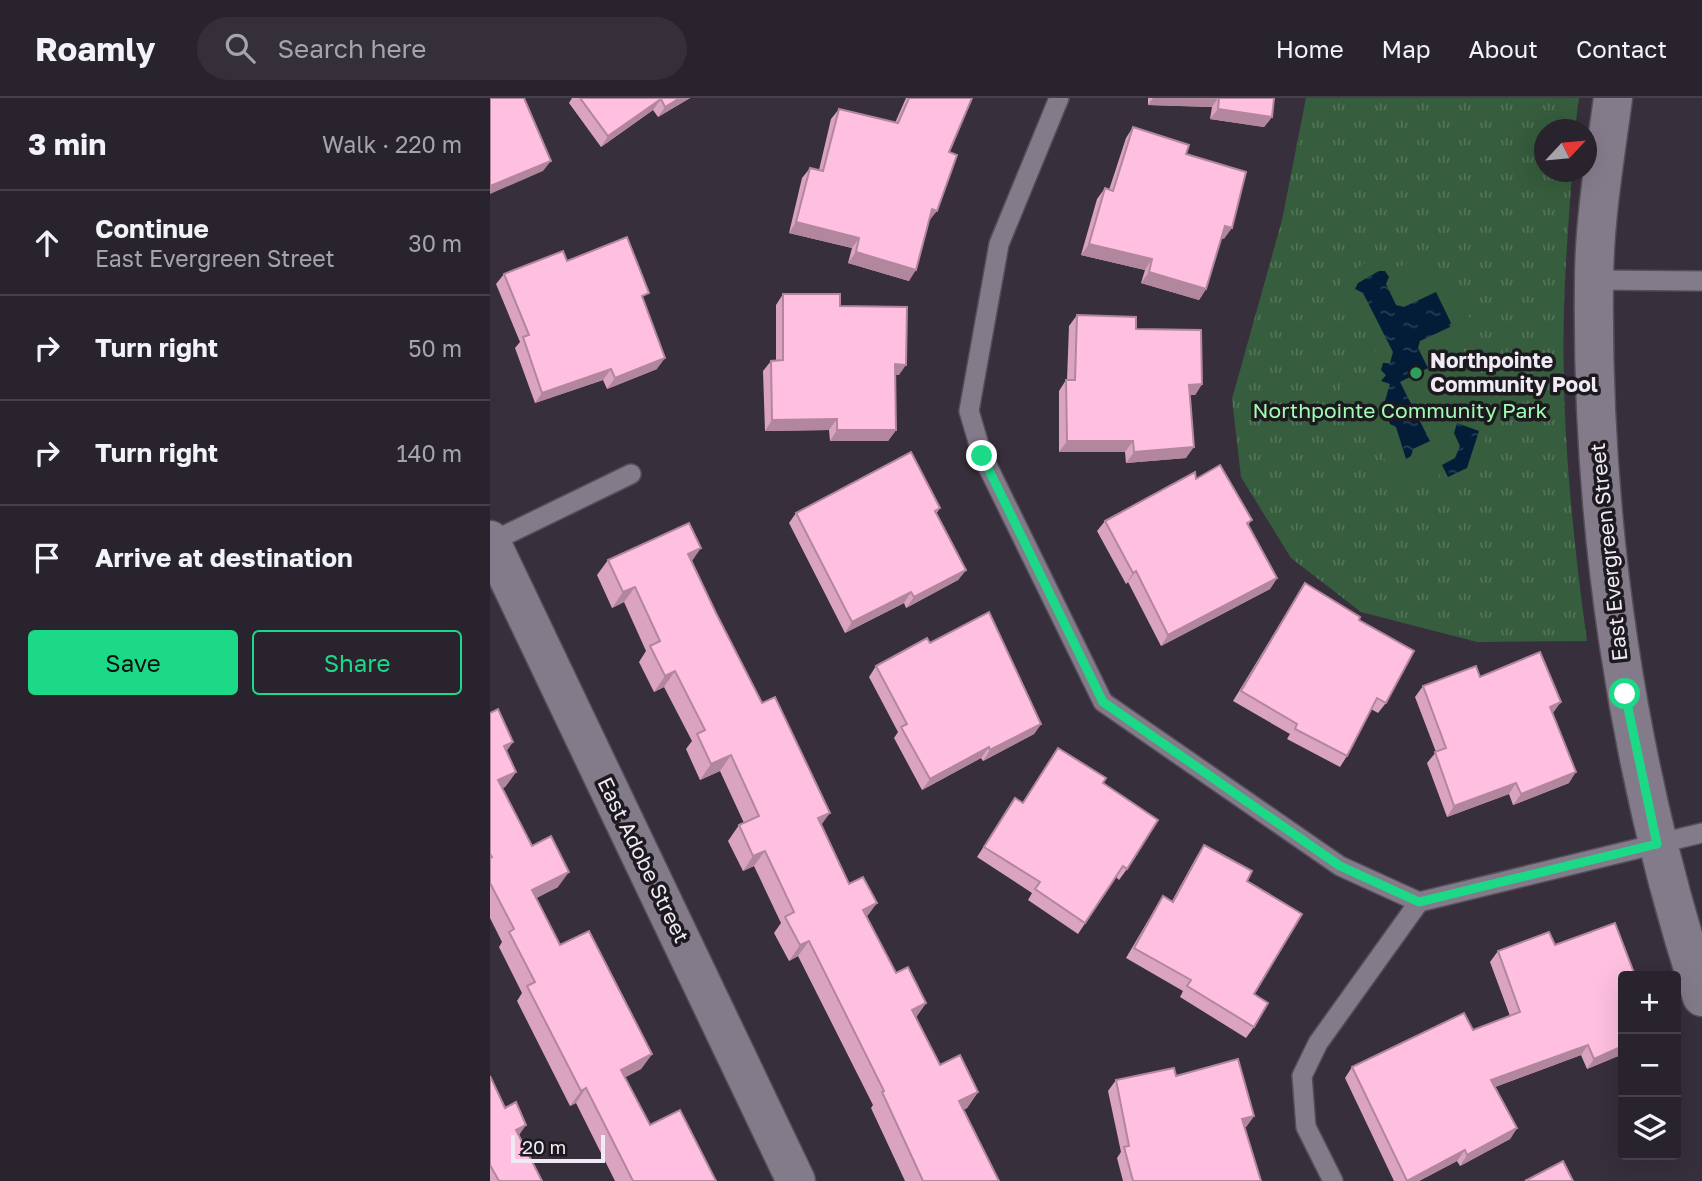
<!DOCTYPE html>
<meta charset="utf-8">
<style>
body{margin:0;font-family:"Golos Text",sans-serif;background:#352f39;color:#f1f3f6}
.controls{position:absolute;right:21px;bottom:21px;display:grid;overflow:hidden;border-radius:7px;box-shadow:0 7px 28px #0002}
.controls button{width:63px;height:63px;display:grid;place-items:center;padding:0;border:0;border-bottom:2px solid #454049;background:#29232d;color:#f1f3f6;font:35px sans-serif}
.compass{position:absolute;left:1044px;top:21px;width:63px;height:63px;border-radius:50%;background:#29232d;box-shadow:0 7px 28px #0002;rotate:64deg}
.scale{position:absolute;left:21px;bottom:18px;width:94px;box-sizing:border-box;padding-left:7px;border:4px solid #efeaf3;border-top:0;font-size:19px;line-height:24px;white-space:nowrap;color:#efeaf3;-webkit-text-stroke:5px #1c191f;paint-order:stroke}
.stop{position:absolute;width:21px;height:21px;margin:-16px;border:5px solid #1cd988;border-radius:50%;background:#fff}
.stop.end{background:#1cd988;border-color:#fff;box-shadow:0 2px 7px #0008}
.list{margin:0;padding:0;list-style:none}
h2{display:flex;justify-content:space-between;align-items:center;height:91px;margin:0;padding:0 28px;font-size:30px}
h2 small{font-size:23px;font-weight:400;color:#a5a4aa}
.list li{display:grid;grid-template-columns:46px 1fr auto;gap:21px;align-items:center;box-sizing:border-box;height:105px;padding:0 28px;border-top:2px solid #454049}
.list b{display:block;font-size:26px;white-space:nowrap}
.list p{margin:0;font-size:23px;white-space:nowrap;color:#a5a4aa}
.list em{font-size:23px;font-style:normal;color:#a5a4aa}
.actions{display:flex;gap:14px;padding:21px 28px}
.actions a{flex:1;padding:16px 0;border:2px solid #1cd988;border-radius:7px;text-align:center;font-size:24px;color:#1cd988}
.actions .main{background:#1cd988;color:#111}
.icon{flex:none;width:38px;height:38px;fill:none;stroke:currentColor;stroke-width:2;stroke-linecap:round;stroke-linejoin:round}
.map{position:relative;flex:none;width:1212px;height:1083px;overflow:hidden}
header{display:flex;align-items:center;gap:42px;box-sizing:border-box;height:98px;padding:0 35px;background:#29232d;border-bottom:2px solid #454049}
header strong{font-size:33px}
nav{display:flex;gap:38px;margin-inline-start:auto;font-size:24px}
.search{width:490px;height:63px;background:#352f39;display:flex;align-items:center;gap:18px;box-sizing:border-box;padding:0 24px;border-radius:38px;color:#a5a4aa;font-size:26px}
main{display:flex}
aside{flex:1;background:#29232d}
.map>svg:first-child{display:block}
.grass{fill:url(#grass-tufts)}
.garden{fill:#365d3d}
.water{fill:url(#water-ripples)}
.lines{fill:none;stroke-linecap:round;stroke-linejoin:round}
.service-casing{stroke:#544e59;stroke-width:22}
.minor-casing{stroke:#544e59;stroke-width:41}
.tertiary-casing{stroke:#544e59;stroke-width:41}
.service{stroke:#847b8a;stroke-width:19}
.minor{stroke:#847b8a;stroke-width:38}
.tertiary{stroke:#847b8a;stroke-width:38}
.wall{fill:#daa4c1}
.shaded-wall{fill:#b2869d}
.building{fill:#febfe0;stroke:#b2869d;stroke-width:2}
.route{stroke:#1cd988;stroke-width:9}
.leisure-dot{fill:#2e9e5b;stroke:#1c191f;stroke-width:2.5}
.labels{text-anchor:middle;stroke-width:7;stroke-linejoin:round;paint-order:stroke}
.poi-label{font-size:21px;font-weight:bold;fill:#efeaf3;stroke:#1c191f;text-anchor:start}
.park-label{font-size:21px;fill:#a0fcb2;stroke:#1c191f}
.street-label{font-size:21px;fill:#efeaf3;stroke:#1c191f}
</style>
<header>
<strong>Roamly</strong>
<div class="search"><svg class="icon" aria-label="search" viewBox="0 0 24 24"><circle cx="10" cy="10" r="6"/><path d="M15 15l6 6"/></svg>Search here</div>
<nav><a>Home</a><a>Map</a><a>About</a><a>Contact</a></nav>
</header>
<main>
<aside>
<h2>3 min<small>Walk · 220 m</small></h2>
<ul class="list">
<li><svg class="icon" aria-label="ahead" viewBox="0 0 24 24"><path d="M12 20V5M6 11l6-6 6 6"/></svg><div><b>Continue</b><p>East Evergreen Street</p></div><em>30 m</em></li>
<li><svg class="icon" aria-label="right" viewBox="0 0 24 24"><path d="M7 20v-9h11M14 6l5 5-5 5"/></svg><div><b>Turn right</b></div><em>50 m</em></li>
<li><svg class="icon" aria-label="right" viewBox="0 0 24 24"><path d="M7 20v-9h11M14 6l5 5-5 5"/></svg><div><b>Turn right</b></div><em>140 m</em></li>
<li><svg class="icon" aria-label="arrive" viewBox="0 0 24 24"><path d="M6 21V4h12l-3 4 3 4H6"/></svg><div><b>Arrive at destination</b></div></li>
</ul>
<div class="actions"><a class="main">Save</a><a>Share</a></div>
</aside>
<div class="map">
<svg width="1212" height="1083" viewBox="0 0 1212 1083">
<defs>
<pattern id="grass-tufts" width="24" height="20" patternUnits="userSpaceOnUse" patternTransform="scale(1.75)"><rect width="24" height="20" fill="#365d3d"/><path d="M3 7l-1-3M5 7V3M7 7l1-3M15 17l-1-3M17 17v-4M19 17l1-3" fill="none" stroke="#53745a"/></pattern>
<pattern id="water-ripples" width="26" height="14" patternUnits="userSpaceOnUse" patternTransform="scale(1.75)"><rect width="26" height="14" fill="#031d39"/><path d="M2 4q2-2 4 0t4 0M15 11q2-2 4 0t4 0" fill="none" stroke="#283e56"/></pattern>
</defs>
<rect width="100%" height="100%" fill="#372f3c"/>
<path class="grass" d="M816,0H1089L1085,31L1054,32V74H1082C1079,120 1075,166 1074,212C1071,323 1082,434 1097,543L987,544L871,514L801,460L751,379L742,301L792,122Z"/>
<polygon class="garden" points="935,156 944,174 942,176 961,181 981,223 976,226 971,245 979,264 971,292 1006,304 985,375 955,389 942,362 919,373 916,383 903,379 869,305 849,299 857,272 876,278 880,266 876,258 886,253 890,243 872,208 860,207 852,212 846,201 855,176 883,161 909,169"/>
<g class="water">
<polygon points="889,173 895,173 899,179 896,186 906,207 914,209 946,194 961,225 960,229 930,243 928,250 938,270 910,284 940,343 923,351 921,358 916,361 906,329 900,326 898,318 891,316 900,286 891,283 896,277 891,272 893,265 900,265 903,254 873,195 865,191 868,185"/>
<polygon points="967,325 989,333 977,370 958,379 952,367 965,360 970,348 964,335"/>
</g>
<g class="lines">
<defs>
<g id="service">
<polyline points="569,0 509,146 479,313 492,357 613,604 850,768 929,804 1212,735"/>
<polyline points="1104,182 1212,183"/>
<polyline points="1,444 141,376"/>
<polyline points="843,1083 816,1029 812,978 828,945 929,804"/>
</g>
<path id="minor" d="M1123,0C1115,60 1104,124 1104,184C1101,426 1137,669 1212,899"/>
<polyline id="tertiary" points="0,442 306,1083"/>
</defs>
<use href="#service" class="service-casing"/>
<use href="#minor" class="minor-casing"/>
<use href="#tertiary" class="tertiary-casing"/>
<use href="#service" class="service"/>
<use href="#minor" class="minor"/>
<use href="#tertiary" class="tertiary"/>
</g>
<g class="wall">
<polygon points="82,0 200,0 168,19 163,12 111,49 79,5"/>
<polygon points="416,0 482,0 459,54 439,123 419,183 358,165 362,150 299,135 312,80 320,70 329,72 341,21 349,11 405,25"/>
<polygon points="658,0 784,0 782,19 774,29 720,21 722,9 658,7"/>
<polygon points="643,29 734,141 731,140 716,191 709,202 651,185 655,172 591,157 607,101 615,90 619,92 636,40"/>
<polygon points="77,163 153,203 167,271 117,291 113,282 45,305 25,250 30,244 6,186 14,176"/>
<polygon points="293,196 350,208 409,277 405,277 406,332 398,343 340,343 339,332 275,333 273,273 281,263 286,262 286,207"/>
<polygon points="587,217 646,231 712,286 705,297 700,297 696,360 636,365 635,354 569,354 569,293 576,282 577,282 579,228"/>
<polygon points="706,381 762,422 758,427 787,480 780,491 671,548 638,484 636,486 607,433 615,423"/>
<polygon points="450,410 446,416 476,472 468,482 416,510 414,505 355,535 299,425 306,415"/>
<polygon points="118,462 202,463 226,515 332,727 359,786 406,875 436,905 426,919 450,967 488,994 477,1010 473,1012 509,1083 415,1083 381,1010 383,1007 308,858 299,863 284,835 291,825 264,768 253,773 238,743 249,727 254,725 230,673 210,682 196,651 202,643 174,589 164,594 149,564 156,553 134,504 122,510 107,477"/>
<polygon points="815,485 869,522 896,605 888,615 881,611 857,658 850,669 797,641 800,636 743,603"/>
<polygon points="440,545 551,626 544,636 493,663 491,660 432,692 404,640 408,634 379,579 386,568"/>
<polygon points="990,579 1063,615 1079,685 1023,707 1019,696 957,719 937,665 946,654 925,599 933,588"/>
<polygon points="0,615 26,674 15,689 12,690 42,748 68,789 46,800 70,847 162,956 151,971 135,979 160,1027 226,1083 125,1083 86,1005 80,1008 27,903 32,895 9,849 12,844 0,820"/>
<polygon points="568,650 613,685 637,771 629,782 626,779 588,836 538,802 542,795 487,759 525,700 533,705"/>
<polygon points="714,747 757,783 764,896 764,929 756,940 690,899 693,893 636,860 666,809 673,798 682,803 707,758"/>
<polygon points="1065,847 1133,878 1133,956 1097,971 1091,957 1005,989 1027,1030 1020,1041 970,1068 967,1063 929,1083 904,1083 855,980 862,969 983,932 1020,918 1000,864 1008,853"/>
<polygon points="0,978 29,1038 52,1083 0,1083"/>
<polygon points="686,978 764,1018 756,1029 754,1029 771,1083 633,1083 627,1060 631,1054 618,993 626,982"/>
</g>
<g class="shaded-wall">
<polygon points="190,0 200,0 168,19 175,9"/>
<polygon points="663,0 728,0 722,9 658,7"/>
<polygon points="171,1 163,12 111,49 118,38"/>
<polygon points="728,11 782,19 774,29 720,21"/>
<polygon points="61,63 53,73 0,96 0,88"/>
<polygon points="442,111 447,113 439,123 434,122"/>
<polygon points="306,124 369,140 362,150 299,135"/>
<polygon points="735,128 742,130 734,141 727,139"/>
<polygon points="599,146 662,161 655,172 591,157"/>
<polygon points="366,154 426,172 419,183 358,165"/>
<polygon points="659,174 716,191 709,202 651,185"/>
<polygon points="175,260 167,271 117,291 125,280"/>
<polygon points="405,266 416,267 409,277 398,277"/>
<polygon points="121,271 113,282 45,305 52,295"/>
<polygon points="712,286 705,297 692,297 699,287"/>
<polygon points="347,321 339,332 275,333 282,322"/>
<polygon points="347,332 406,332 398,343 340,343"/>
<polygon points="577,343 643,343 635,354 569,354"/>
<polygon points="704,349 696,360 636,365 644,354"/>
<polygon points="211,450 200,466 198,456"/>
<polygon points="476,472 468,482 416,510 424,499"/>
<polygon points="646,473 638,484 636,486 643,475"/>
<polygon points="787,480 780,491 671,548 678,537"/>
<polygon points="145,489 134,504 122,510 133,494"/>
<polygon points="421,494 414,505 355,535 362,524"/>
<polygon points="185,573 174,589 164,594 175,578"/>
<polygon points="1071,604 1063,615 1060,609"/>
<polygon points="551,626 544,636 493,663 500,652"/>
<polygon points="23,644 12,660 14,648"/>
<polygon points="499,649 491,660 432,692 440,681"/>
<polygon points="241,657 230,673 210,682 221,666"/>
<polygon points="26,674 15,689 0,696 8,682"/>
<polygon points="1086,674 1079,685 1023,707 1031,696"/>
<polygon points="1026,685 1019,696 957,719 964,708"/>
<polygon points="340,715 329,730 328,720"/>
<polygon points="275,753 264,768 253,773 263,758"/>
<polygon points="79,774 68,789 31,808 42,792"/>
<polygon points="387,805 376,820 373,812"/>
<polygon points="319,843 308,858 299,863 310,847"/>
<polygon points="436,905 425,921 422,912"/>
<polygon points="1098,947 1091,957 994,993 1001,982"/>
<polygon points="1133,948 1133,956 1097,971 1104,961"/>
<polygon points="162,956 151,971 121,987 131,972"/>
<polygon points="96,990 86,1005 80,1008 91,993"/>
<polygon points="488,994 477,1010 458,1019 469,1003"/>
<polygon points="764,1018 756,1029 744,1032 752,1021"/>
<polygon points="36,1027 25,1043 26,1032"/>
<polygon points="1027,1030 1020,1041 970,1068 977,1057"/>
<polygon points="975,1052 967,1063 929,1083 917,1083"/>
</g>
<g class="building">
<polygon points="0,0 34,0 61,63 0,88"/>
<polygon points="90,0 190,0 175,9 171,1 118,38"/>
<polygon points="419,0 482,0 459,54 467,57 447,113 442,111 426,172 366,154 369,140 306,124 320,70 333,73 349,11 408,25"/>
<polygon points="729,0 784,0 782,19 728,11"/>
<polygon points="643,29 699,47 696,56 756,74 742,130 735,128 716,191 659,174 662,161 599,146 615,90 623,93"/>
<polygon points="137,139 159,195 152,198 175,260 125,280 121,271 52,295 33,239 39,237 14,176 73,153 77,163"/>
<polygon points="293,196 350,196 350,208 417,209 416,267 405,266 406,332 347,332 347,321 282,322 281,263 293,262"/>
<polygon points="587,217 646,219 646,231 711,232 712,286 699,287 704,349 644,354 643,343 577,343 576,282 585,282"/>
<polygon points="421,354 450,410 445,413 476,472 424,499 421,494 362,524 306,415"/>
<polygon points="730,367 762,422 757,425 787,480 678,537 646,473 643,475 615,423 705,374 706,381"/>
<polygon points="199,425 211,450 198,456 226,515 272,605 285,599 340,715 328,720 359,786 373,779 387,805 373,812 406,875 418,869 436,905 422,912 450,967 470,957 488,994 469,1003 509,1083 433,1083 392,994 394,993 319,843 310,847 295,819 304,814 275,753 263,758 249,727 269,718 241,657 221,666 207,636 215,632 185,573 175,578 160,548 170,543 145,489 133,494 118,462"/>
<polygon points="815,485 870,519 869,522 924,553 896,605 887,600 857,658 805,631 807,626 751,593"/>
<polygon points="499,514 551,626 500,652 499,649 440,681 411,629 417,626 386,568 437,540 440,545"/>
<polygon points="1050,554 1071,604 1060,609 1086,674 1031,696 1026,685 964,708 945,654 956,650 933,588 986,568 990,579"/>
<polygon points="8,611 23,644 14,648 26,674 8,682 42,748 61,738 79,774 42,792 70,847 99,833 162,956 131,972 160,1027 190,1012 226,1083 143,1083 96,990 91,993 37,888 45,884 19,834 24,831 0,785 0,760 2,759 0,756 0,615"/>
<polygon points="568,650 616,680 613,685 668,722 637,771 633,768 595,825 545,791 550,784 494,749 525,700 533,705"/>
<polygon points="714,747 762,773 757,783 812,816 764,896 778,905 764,929 697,888 701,882 644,850 673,798 683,804"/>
<polygon points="1125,825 1144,875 1133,879 1133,948 1104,961 1098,947 1001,982 1027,1030 977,1057 975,1052 917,1083 862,969 974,915 983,932 1030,914 1008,853 1059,834 1065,847"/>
<polygon points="748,961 764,1018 752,1021 771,1083 643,1083 634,1049 639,1048 626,982 684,970 686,978"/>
<polygon points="0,978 15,1010 26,1004 36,1027 26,1032 52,1083 9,1083 0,1067"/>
<polygon points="1073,1063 1083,1083 1035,1083"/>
</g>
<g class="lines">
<polyline class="route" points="492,358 613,604 850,768 929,804 1167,746 1135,596"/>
</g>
<circle class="leisure-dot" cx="926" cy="275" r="7"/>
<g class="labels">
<g class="poi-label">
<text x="940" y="270">Northpointe<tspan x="940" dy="24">Community Pool</tspan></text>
</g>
<g class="park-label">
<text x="910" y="320">Northpointe Community Park</text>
</g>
<g class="street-label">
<text transform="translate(1119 454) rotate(-96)" y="7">East Evergreen Street</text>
<text transform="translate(153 762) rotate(64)" y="7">East Adobe Street</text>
</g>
</g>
</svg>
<div class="controls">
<button>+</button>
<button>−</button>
<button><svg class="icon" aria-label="layers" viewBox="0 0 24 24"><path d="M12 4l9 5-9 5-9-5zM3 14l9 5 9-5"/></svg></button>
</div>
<svg class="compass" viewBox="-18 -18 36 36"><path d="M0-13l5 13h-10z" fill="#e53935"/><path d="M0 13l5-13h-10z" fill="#a5a4aa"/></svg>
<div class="scale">20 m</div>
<div class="stop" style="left:1135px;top:596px"></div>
<div class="stop end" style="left:492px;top:358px"></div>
</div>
</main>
